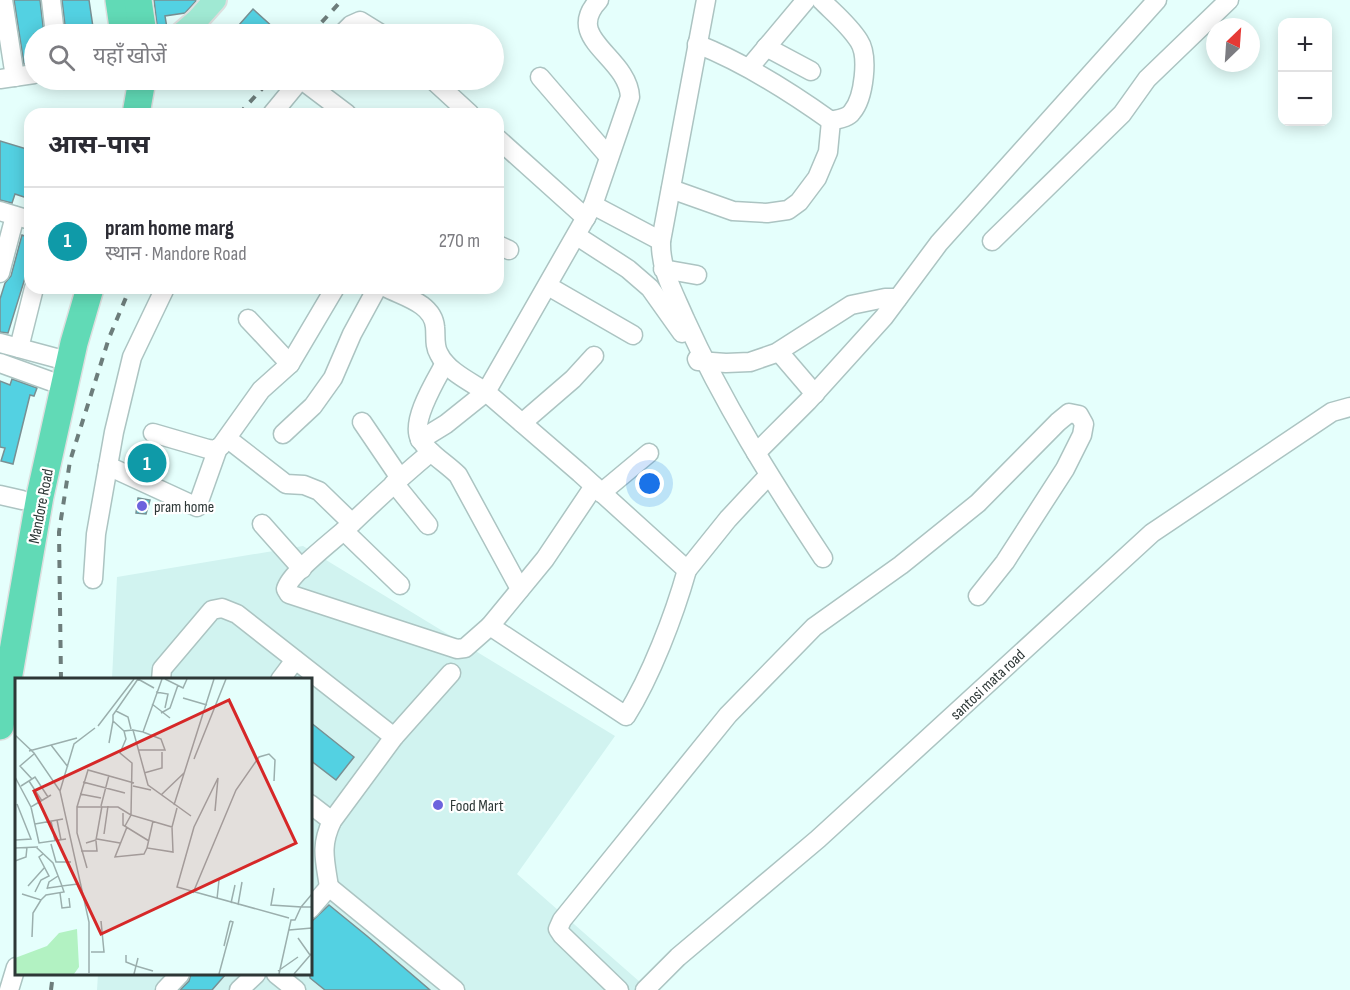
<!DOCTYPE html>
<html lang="hi">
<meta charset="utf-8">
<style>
body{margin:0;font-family:"Sofia Sans Condensed","Noto Sans Devanagari",sans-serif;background:#f7f7f7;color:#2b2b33}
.controls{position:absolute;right:18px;top:18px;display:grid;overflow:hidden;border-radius:12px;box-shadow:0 3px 15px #0003}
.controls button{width:54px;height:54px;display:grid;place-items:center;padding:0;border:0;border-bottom:2px solid #e1e1e2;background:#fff;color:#2b2b33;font:30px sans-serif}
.compass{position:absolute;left:1206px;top:18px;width:54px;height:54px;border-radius:50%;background:#fff;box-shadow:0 3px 15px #0003;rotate:25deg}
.you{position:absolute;left:650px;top:484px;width:21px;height:21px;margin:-15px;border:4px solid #fff;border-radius:50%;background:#1a73e8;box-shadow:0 0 0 9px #1a73e833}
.badge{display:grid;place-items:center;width:39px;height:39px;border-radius:50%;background:#0f766e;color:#fff;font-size:20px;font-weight:700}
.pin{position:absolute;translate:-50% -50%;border:3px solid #fff;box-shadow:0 2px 6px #0006}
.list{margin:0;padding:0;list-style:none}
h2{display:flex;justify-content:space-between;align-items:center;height:78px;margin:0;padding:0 24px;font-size:26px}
h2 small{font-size:20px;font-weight:400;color:#7c7c81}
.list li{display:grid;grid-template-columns:39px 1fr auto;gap:18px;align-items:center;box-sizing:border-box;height:108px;padding:0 24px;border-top:2px solid #e1e1e2}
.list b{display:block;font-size:22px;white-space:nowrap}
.list p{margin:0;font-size:20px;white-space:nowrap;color:#7c7c81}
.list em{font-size:20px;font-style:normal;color:#7c7c81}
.icon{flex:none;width:33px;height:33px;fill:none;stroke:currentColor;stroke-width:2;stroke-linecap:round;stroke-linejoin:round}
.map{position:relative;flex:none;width:1350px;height:990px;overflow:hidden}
.search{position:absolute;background:#fff;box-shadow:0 3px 15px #0003;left:24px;top:24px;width:480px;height:66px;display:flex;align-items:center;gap:15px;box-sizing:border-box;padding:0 21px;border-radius:33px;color:#7c7c81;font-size:22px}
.panel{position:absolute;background:#fff;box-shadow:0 3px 15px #0003;left:24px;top:108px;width:480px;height:186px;border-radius:18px}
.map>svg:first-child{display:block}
.built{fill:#d1f3f0}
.building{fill:#53d1e2;stroke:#789093;stroke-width:1.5}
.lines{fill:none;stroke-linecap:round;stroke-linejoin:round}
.minor-casing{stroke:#acc4c2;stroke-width:21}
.major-casing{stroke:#dddfdf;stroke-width:26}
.highway-casing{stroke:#dddfdf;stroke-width:30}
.minor{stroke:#fff;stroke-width:18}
.major{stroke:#a0e9d3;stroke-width:22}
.highway{stroke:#61dab6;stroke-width:27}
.rail{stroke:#6d7d7b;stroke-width:4;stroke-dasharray:8 8;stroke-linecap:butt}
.poi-dot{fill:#6c63dd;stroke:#fff;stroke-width:2}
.labels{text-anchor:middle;stroke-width:4.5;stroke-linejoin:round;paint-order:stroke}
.street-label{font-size:16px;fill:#2d3736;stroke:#fff}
.poi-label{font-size:16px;fill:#2d3736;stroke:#fff;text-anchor:start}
.inset-road{fill:none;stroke:#9bafad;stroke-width:1.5}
.view{fill:#d62828;fill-opacity:0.15;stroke:#d62828;stroke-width:3}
.inset-edge{fill:none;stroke:#2d3736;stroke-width:3}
</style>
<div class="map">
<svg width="1350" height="990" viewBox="0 0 1350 990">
<rect width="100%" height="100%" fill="#e5fffc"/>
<polygon class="built" points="303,546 615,736 517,874 649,990 97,990 98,974 310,974 310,680 112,679 117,577"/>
<g class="building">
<polygon points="14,0 40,0 44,34 34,34 34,63 24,64"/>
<polygon points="62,0 89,0 94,34 66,34"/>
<polygon points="154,0 195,0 196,1 185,13 165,16 168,34 158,34"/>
<polygon points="253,9 275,29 270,34 231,34"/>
<polygon points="0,141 30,150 30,199 15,194 12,203 0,200"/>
<polygon points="22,235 30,238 30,262 8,333 0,332 0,299 5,283 11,276"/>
<polygon points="12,379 37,388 34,396 30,395 13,464 1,461 5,448 0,447 0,381 10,385"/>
<polygon points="144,448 159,453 151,474 138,467"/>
<polygon points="138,498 150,500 146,514 136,513"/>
<polygon points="310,722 354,757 336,780 310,760"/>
<polygon points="329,905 367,936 430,990 325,990 310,978 310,923"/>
<polygon points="191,974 226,974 212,990 180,990 189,981"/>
</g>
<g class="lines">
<defs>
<g id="minor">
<polyline points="3,0 15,77"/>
<polyline points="51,0 55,34"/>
<path d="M599,0C562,39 628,56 630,97L593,205L486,392L580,473L687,570L728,519L769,475"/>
<path d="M706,0L661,241C660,270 674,293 685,319C723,403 772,481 823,558"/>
<polyline points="342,34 351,25 360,21 381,34"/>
<path d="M697,44C745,63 789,91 831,121C838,119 848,118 852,112C864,98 869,56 859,41C849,25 834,13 821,0"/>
<polyline points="766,47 811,71"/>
<polyline points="749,68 806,0"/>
<polyline points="540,77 609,157"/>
<polyline points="0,79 34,74"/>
<polyline points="302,80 347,114"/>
<polyline points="433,80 470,114"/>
<polyline points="272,114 300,80"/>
<polyline points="498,139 586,218"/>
<polyline points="671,189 733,211 767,213 788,210 799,202 817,178 828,152 831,121"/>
<polyline points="593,205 661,241"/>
<polyline points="0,211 30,220"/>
<polyline points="577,236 628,269 650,288 682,333"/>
<polyline points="992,241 1122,114 1147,79 1229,0"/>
<polyline points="498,245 509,250"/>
<polyline points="663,269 697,275"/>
<polyline points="0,273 15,216"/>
<polyline points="548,286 633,335"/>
<path d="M387,288C405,297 433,304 435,327C436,336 434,346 439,354C447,371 471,382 486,392L446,424L420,440"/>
<polyline points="248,319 290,364"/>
<polyline points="0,343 56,358"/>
<polyline points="19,348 34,288"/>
<polyline points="779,352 815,394"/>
<polyline points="697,359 698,361 726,363 750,362 776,353 851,305 885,298 898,298"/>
<polyline points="0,363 50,381"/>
<path d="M445,363C436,380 410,421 420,439C428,453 446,463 458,475L520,589"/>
<polyline points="362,422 400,478"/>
<polyline points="522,423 573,379 594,356"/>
<polyline points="153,433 208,449 215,450 221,446 261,390 290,364 335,288"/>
<polyline points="283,434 313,406 333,378 352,334 377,288"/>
<polyline points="228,439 286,484 304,485 319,491 352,523"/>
<path d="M431,452C402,476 375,501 348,527C334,540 290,573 286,589L289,594L457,649L465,648L490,626"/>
<polyline points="756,453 808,401 884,317 939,243 1157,0"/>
<polyline points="108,466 197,507 218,448"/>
<polyline points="394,483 428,525"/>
<path d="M594,486L545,559L490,626L626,716C651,676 674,616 687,570"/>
<polyline points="601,493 649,453"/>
<polyline points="0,495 22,500"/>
<polyline points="262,524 302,569"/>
<polyline points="344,531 400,585"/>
<polyline points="93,579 96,534 114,432 132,357 165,288"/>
<polyline points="161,680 162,669 212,610 222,608 237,614 394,737"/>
<polyline points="280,680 295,660"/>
<polyline points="310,804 332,821"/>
<path d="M329,887C325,860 320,846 332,821L394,737L451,673"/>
<polyline points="310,909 329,887 455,990"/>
<polyline points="276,974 296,990"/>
<polyline points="9,990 16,967"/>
<polyline points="165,990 180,974"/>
<polyline points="239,990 256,974"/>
<polyline points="619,990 562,935 558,929 562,920 728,715 814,627 901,565 978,503 1058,422 1069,413 1079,415 1084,424 1082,435 1065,469 1005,562 978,596"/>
<polyline points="645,990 678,957 818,839 1152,533 1332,412 1350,407"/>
</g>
<polyline id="major" points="181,34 197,20 215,0"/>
<g id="highway">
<polyline points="119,0 124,34"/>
<polyline points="138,0 143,34"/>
<polyline points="136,114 142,80"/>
<polyline points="0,726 40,496 74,343 90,288"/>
</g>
</defs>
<use href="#minor" class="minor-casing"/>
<use href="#major" class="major-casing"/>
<use href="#highway" class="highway-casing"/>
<use href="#minor" class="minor"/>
<use href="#major" class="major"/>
<use href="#highway" class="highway"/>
<g class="rail">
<polyline points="311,34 342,0"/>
<polyline points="239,114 270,80"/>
<polyline points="61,680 59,532 70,461 109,338 130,288"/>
<polyline points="51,990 53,974"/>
</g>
</g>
<g class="poi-dot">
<circle cx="142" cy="506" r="6"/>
<circle cx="438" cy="805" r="6"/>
</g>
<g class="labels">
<g class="street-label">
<text transform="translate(40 506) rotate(-79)" y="6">Mandore Road</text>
<text transform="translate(987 684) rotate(-43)" y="6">santosi mata road</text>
</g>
<g class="poi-label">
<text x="154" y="512">pram home</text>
<text x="450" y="811">Food Mart</text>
</g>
</g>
<g transform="translate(15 678)">
<rect width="297" height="297" fill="#e5fffc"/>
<path d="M62,251L64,289L59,296H0V280L32,268L44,255Z" fill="#b2f2c2"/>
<path class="inset-road" d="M123,1L139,10M147,1L128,54L118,52L133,107L176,138M150,1L168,10L172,1M141,14L153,16L150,30M168,20L192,27M137,26L155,40M101,33L113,39L116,51M146,35L155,30L163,7M83,48L119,1M118,52L109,53L111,61L105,75L117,85L116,137L157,149L162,130M109,53L98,43V37L123,1M0,57L19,75L45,113L74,244V295M94,65L98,43M36,67L53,89M123,72H150L146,61L128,54M14,73L62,60M179,81L211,1M129,95L147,90V74M0,99L16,129L36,117M17,101L5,88L19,76M14,103L27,123M68,104L110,115M6,108L20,99L33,119M118,108L136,112M45,113L59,66L80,50M65,116L86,120M146,117L169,95M159,127L199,1M86,128L94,97M16,129L24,165L51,161M62,129L73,92L119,105M200,133L203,100L179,149L162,209L274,240M108,135V147L134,163M42,142L46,162M36,143L40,163M138,143L132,170L158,174L157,149M20,146L48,141M112,149L100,179L129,176L132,170M89,156L93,128M82,161L105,165M1,162L16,161L2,126M71,165L81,162L87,128M36,166L41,184H56M21,169L38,185L47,208L63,206M0,170L23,169M66,173H82L81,163M0,183L11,179L12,169M72,190L62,155V129H103L116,137L110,148M13,208L30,189M259,210L256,227L286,229L280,242H276L264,296M32,211L34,204L43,198M20,214L26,202L34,198L24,179L28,176M45,215L47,230L55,229L54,220M178,215L221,112L244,79L254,76L260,82L259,103M7,216L26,222L31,217L49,214L47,208L33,210M297,216L286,229H297M202,221L204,202M216,225L220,207M223,227L227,204M274,252L297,250M17,259L18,235L26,222M283,260L295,277M209,268L215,243M76,274H89L86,243M111,277V284L121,288L119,296M123,280L121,288L138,293M263,293L283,279M204,296L218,244L215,243M279,296L297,275"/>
<path class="view" d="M214,22L281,165L86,256L19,113Z"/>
<rect width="297" height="297" class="inset-edge"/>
</g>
</svg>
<div class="controls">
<button>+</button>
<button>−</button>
</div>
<svg class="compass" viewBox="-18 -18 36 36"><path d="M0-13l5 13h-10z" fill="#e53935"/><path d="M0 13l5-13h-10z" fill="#7c7c81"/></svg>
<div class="you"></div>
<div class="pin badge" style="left:147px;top:463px;background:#0f9aa8">1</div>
<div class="search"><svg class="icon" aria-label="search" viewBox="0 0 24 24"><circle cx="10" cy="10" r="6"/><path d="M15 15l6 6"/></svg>यहाँ खोजें</div>
<section class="panel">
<h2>आस-पास<small></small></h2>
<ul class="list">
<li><span class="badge" style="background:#0f9aa8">1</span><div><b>pram home marg</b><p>स्थान · Mandore Road</p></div><em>270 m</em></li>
</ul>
</section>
</div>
